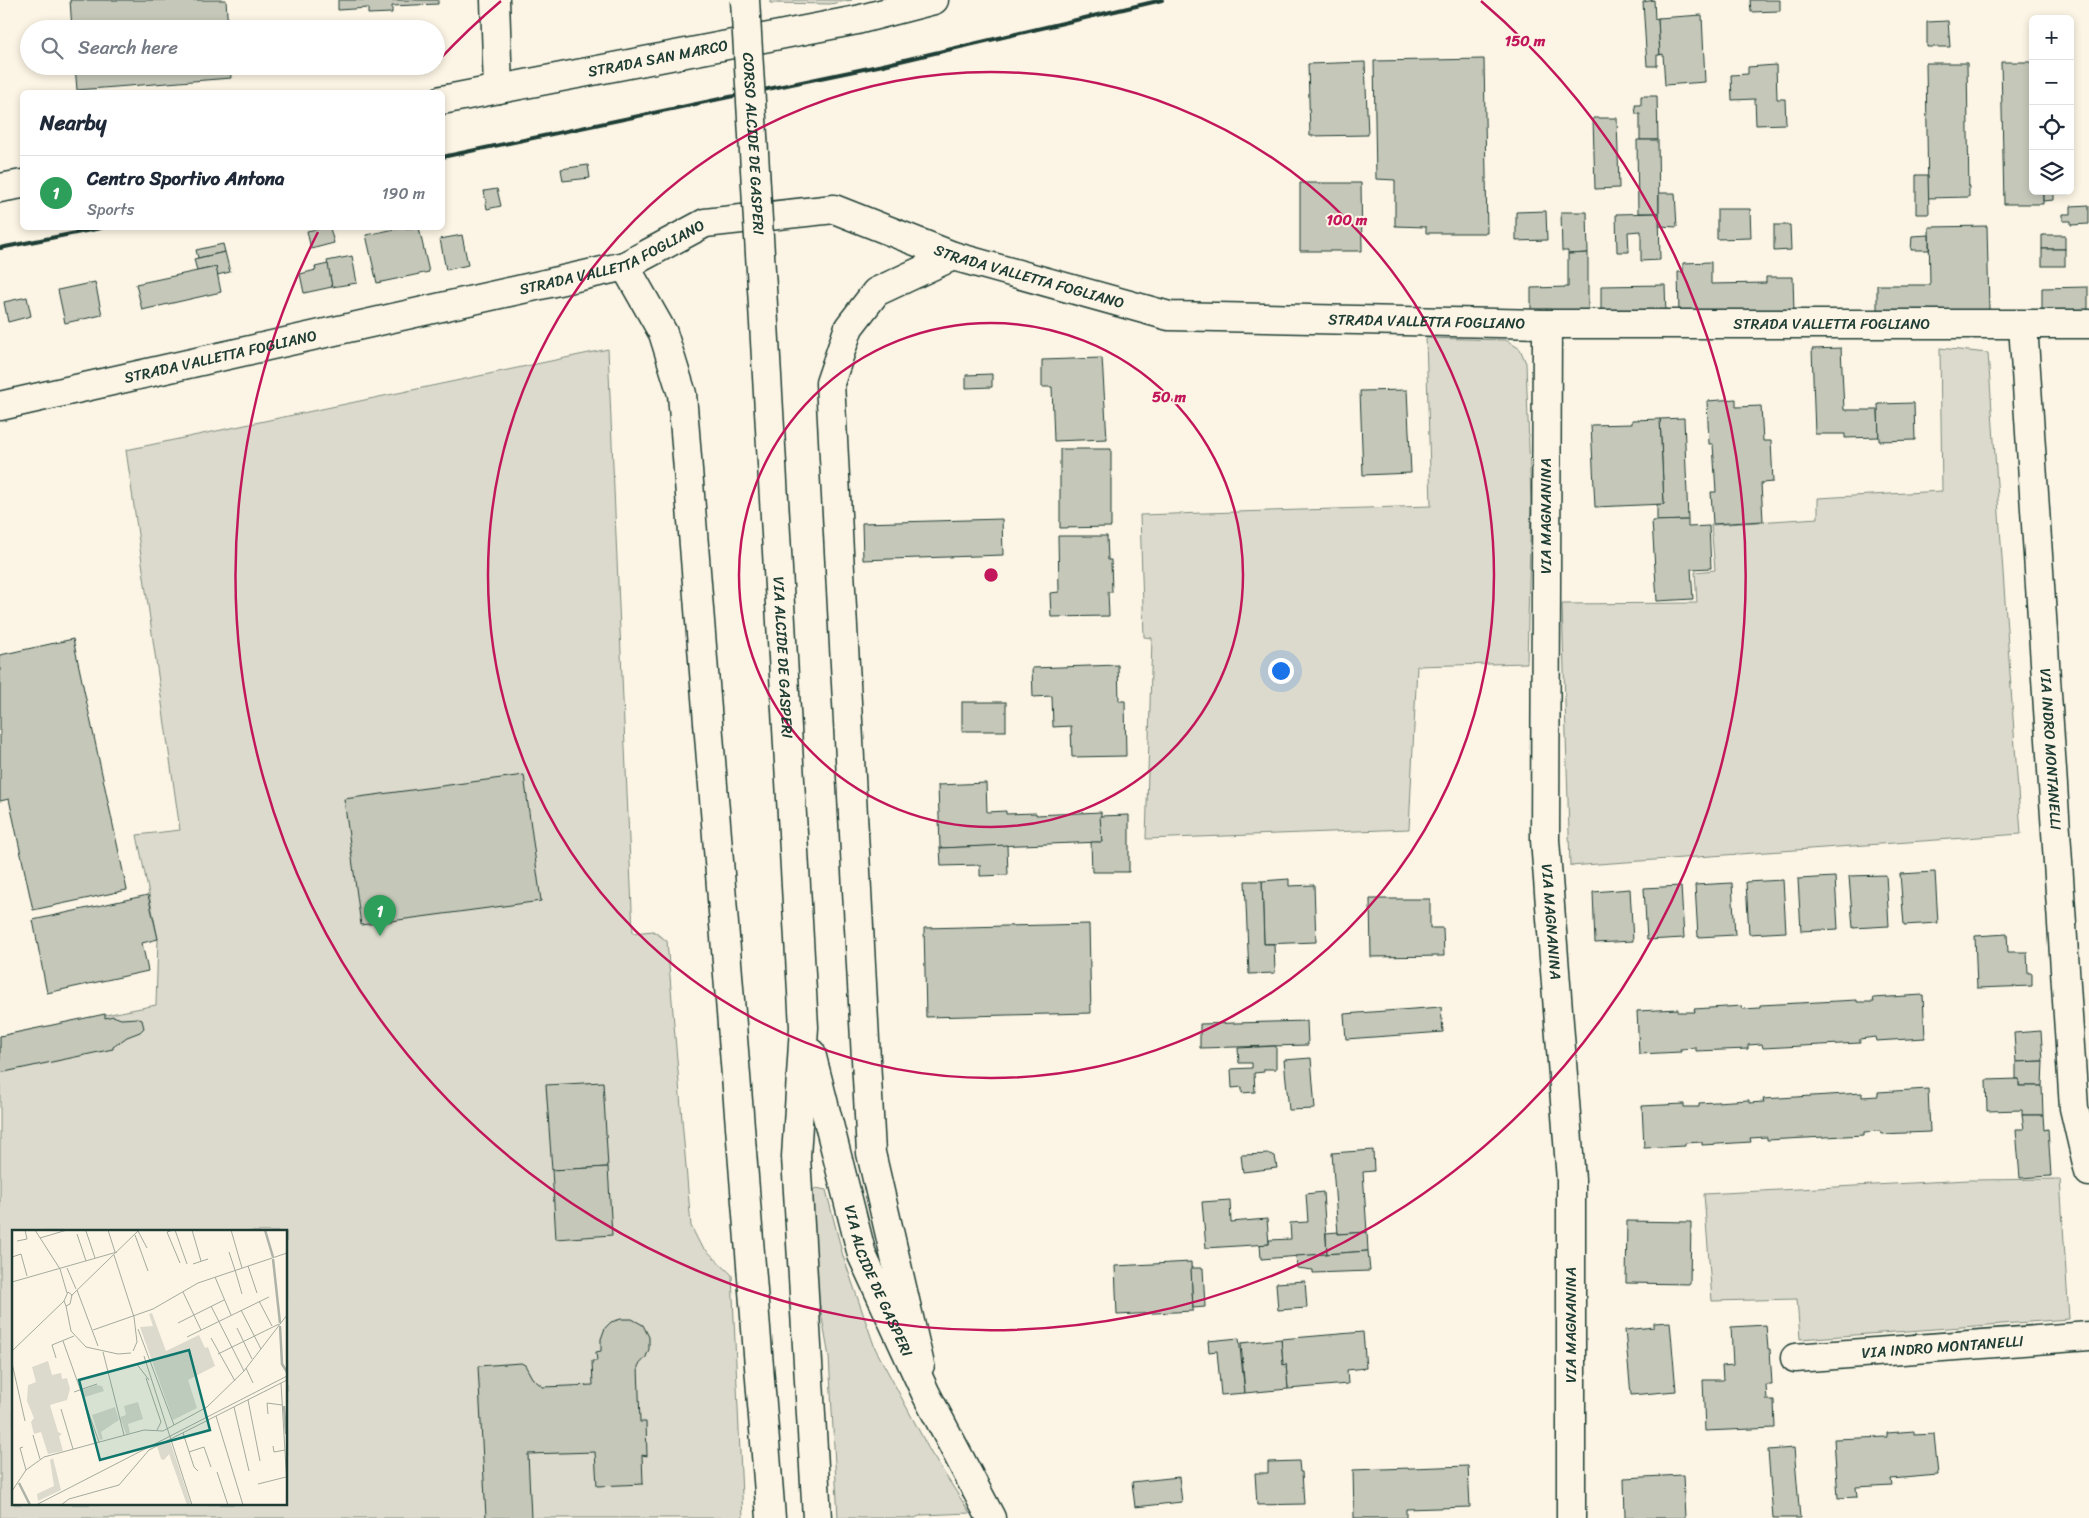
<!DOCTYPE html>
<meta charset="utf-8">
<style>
body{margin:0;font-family:Sriracha,sans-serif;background:#f6f6f7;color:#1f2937}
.controls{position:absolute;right:15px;top:15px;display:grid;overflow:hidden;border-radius:8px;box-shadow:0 2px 8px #0003}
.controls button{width:45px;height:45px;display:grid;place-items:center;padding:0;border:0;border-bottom:1px solid #e0e1e3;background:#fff;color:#1f2937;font:25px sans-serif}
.you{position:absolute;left:1280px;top:670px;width:18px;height:18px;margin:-12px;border:4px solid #fff;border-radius:50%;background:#1a73e8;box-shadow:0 0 0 8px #1a73e833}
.badge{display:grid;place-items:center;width:32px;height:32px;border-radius:50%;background:#d93025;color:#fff;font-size:16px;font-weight:700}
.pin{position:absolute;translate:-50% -41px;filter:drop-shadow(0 1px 2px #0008)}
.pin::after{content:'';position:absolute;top:26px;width:18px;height:15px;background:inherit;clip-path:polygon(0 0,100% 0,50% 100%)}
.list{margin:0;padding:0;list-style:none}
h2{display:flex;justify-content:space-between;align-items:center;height:65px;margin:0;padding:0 20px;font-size:21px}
h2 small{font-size:16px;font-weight:400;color:#747a83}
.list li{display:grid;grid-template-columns:32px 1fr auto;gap:15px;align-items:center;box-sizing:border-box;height:75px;padding:0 20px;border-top:1px solid #e0e1e3}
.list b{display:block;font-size:19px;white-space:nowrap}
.list p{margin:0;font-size:16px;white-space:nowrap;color:#747a83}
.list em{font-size:16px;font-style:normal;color:#747a83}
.icon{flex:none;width:28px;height:28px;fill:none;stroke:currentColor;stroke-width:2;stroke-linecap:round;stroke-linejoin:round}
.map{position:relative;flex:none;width:2089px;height:1518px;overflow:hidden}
.search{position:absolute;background:#fff;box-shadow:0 2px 8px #0003;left:20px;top:20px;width:425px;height:55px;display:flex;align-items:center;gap:12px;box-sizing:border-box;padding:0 18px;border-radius:28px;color:#747a83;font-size:19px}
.panel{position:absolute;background:#fff;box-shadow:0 2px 8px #0003;left:20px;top:90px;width:425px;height:140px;border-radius:8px}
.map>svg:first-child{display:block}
.green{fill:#dcdacc;stroke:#7e8c80;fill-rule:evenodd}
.building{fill:#c5c7b9;stroke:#1f3d34}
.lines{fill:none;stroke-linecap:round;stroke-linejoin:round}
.minor-casing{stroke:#1f3d34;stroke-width:31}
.major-casing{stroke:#1f3d34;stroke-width:31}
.minor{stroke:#fcf5e5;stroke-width:28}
.major{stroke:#fcf5e5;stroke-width:28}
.rail{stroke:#1f3d34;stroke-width:4}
.major-bridge-casing{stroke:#1f3d34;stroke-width:31;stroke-linecap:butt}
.major-bridge{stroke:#fcf5e5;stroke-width:28}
.ring{fill:none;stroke:#c2185b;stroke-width:2.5}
.labels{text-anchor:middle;stroke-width:4;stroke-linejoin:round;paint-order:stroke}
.street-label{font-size:15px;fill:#1f3d34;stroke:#fcf5e5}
.inset-river{fill:none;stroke:#aeb3a7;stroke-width:2.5}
.inset-road{fill:none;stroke:#a4ab9e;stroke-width:1}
.view{fill:#0f766e;fill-opacity:0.15;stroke:#0f766e;stroke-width:2.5}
.inset-edge{fill:none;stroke:#1f3d34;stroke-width:2.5}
.centre{fill:#c2185b;stroke:#fcf5e5;stroke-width:2.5}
.ring-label{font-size:15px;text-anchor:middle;font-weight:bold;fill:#c2185b;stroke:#fcf5e5;stroke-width:4;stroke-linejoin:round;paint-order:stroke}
</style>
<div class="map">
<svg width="2089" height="1518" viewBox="0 0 2089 1518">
<rect width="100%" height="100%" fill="#fcf5e5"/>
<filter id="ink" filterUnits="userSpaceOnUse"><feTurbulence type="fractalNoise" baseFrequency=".02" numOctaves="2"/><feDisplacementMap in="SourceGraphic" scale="10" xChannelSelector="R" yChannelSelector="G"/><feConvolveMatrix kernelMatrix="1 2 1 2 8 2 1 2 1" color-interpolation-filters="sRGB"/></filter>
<g filter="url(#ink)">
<g class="green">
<polygon points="770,0 852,0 830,4 770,3"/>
<polygon points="1426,338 1506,340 1520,349 1526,363 1531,501 1527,663 1417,666 1409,829 1146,839 1152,638 1144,637 1140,515 1431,506"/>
<polygon points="1940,348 1988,353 2021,834 1570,866 1562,604 1697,603 1695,572 1715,570 1711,525 1818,518 1818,498 1942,491"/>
<path d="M608,349L633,933L653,931L667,941L691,1226L700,1244L732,1275L743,1518H0V1036L156,1005L158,939L137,835L180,830L126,450ZM14,1232H286V1504H14Z"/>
<polygon points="2060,1179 2069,1319 1800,1339 1797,1299 1712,1301 1704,1194 1968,1180"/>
<polygon points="816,1188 826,1190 843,1256 875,1348 931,1453 970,1513 922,1515 915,1518 838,1518 829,1357 815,1279 810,1192"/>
</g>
<g class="building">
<polygon points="70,0 226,0 228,29 72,29"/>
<polygon points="338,0 438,0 438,4 392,6 392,13 368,14 368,8 338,10"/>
<polygon points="1654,0 1655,19 1658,18 1660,55 1657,55 1657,66 1647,66 1643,2"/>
<polygon points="1750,0 1780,0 1780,11 1751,12"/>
<polygon points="1702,15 1705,82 1665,85 1663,54 1660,55 1658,18"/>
<polygon points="1948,21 1950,47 1927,47 1927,22"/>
<polygon points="292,24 293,29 280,29 280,25"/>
<polygon points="1484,59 1487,233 1426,233 1426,227 1395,226 1395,180 1376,179 1374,61"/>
<polygon points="1365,62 1368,135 1310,136 1308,64"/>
<polygon points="2001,62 2033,62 2033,191 2043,191 2043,204 2004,204"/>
<polygon points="1926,63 1967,63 1969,197 1928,198"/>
<polygon points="1776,65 1777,99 1785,99 1786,124 1756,125 1755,99 1732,100 1731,75 1748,74 1748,67"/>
<polygon points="75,66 230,66 231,78 77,90"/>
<polygon points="1641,96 1657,96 1658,140 1640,140 1640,114 1636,114 1635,105 1641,105"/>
<polygon points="1593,118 1617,118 1619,188 1595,189"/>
<polygon points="1637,140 1658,140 1659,213 1638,213"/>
<polygon points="588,165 590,178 563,181 561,169"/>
<polygon points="1916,175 1928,175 1929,214 1916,214"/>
<polygon points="1300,183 1361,183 1362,251 1300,251"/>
<polygon points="497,189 501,206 487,209 484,191"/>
<polygon points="2043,191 2054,191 2054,200 2043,201"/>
<polygon points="1659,193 1675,193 1677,227 1659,226"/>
<polygon points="2089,205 2089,224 2071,225 2071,221 2063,221 2063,214 2071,214 2071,206"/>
<polygon points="1717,209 1750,209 1751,238 1717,239"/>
<polygon points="1546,211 1547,240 1516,241 1516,212"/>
<polygon points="1561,212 1587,212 1588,253 1568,254 1568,251 1562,251"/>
<polygon points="1659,213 1660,260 1641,261 1641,231 1628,232 1629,252 1617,252 1616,214"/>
<polygon points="1774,225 1790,225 1791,250 1774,251"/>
<polygon points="1987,226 1989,310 1877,313 1877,285 1930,285 1929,227"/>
<polygon points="323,228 330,228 334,243 311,249 307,231"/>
<polygon points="400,228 419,228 429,272 377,283 366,235"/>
<polygon points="462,235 468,265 446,270 440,239"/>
<polygon points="1929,235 1929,250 1911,250 1912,236"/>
<rect x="2042" y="235" width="23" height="14"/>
<polygon points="223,244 225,252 198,258 196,250"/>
<rect x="2042" y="249" width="23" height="17"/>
<polygon points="225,252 230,272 217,275 216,267 197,271 194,259"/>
<polygon points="1588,253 1588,315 1531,314 1531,288 1568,287 1568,254"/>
<polygon points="352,256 357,283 332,287 327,261"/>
<polygon points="1711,262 1711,284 1766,283 1766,277 1793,277 1794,313 1679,315 1678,272 1683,272 1683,263"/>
<polygon points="328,264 332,287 304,293 300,274 316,270 315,267"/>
<polygon points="216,267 221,292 142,310 136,284"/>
<polygon points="95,282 102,315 65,323 58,290"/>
<polygon points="1665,285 1666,315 1601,315 1601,286"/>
<polygon points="2088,287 2088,311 2042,312 2042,288"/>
<polygon points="27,297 31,316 8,322 4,302"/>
<polygon points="1841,348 1844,410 1878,410 1879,437 1845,438 1845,434 1815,434 1812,349"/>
<polygon points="1102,358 1107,439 1054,441 1052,387 1042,387 1042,360"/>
<polygon points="992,374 992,387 966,388 966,375"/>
<polygon points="1407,390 1411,473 1363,475 1360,391"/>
<polygon points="1736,399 1736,407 1761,406 1763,441 1771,441 1773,482 1761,483 1763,521 1713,524 1711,492 1716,492 1713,444 1709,444 1707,401"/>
<polygon points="1914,403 1915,440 1879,441 1878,404"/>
<polygon points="1684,418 1688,520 1657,521 1657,504 1664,504 1660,419"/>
<polygon points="1660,419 1664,504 1595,507 1591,425 1632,424 1632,420"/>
<polygon points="1060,449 1111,449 1111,527 1060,528"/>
<polygon points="1002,519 1003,555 863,560 862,523"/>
<polygon points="1688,520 1688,527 1709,526 1711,568 1691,569 1693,599 1657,601 1652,521"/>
<polygon points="1058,536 1107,536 1108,560 1111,560 1112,592 1108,592 1109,616 1051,617 1050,593 1059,592"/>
<polygon points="73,639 127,890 33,910 9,799 0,801 0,655"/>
<polygon points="1118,665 1119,701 1125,701 1126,756 1072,757 1071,726 1053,727 1052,696 1033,697 1032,668"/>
<rect x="962" y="702" width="44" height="29"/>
<polygon points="524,775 541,901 361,925 344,799"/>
<polygon points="986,783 987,812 1006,811 1006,814 1036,813 1036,815 1101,812 1102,842 940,848 938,785"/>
<polygon points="1129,815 1129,872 1092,872 1091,842 1102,842 1100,816"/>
<polygon points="1007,845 1008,875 980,876 980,865 941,866 940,848"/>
<polygon points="1935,872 1938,923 1904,925 1900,874"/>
<polygon points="1886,875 1889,926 1853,928 1849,876"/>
<polygon points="1835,877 1838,929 1801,931 1798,879"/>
<polygon points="1289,879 1289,886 1314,885 1316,942 1264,944 1262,881"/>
<polygon points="1783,880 1786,932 1749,934 1746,882"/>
<polygon points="1245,881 1262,881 1264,944 1274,944 1275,973 1249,974"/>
<polygon points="1732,883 1735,935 1698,937 1695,885"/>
<polygon points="1681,886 1684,938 1647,940 1644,888"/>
<polygon points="1630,889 1633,941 1595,943 1593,892"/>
<polygon points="148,895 158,939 142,943 148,971 47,993 33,920"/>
<polygon points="1370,899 1430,899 1430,928 1443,928 1444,956 1371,957"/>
<polygon points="1089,924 1091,1013 926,1017 924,928"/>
<polygon points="2007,934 2008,952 2027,952 2028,973 2032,973 2032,986 1977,988 1975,936"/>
<polygon points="1923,995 1925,1038 1876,1041 1875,1037 1860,1039 1860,1043 1763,1048 1762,1044 1748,1045 1748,1049 1696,1051 1696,1048 1680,1049 1681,1052 1639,1054 1637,1011 1678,1009 1678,1012 1695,1012 1694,1009 1742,1006 1743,1009 1760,1008 1760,1005 1857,1000 1857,1002 1874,1002 1873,998"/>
<polygon points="1441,1007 1443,1032 1346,1039 1344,1014"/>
<polygon points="105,1014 105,1018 113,1016 121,1019 138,1018 142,1020 144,1028 140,1032 127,1037 113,1047 113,1049 0,1073 0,1036"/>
<polygon points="1307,1021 1308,1045 1200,1048 1200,1024"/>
<polygon points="2041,1031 2043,1061 2016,1062 2014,1033"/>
<polygon points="1276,1046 1276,1069 1264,1069 1264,1072 1254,1073 1255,1092 1242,1093 1242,1087 1232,1088 1231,1069 1252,1068 1252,1063 1239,1063 1238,1048"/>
<polygon points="1311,1058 1315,1109 1289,1110 1284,1060"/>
<polygon points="2043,1061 2042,1086 2019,1086 2019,1079 2016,1079 2016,1062"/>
<polygon points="2019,1079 2019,1086 2042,1086 2043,1115 2022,1115 2022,1110 1987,1111 1986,1080"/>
<polygon points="603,1082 608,1167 552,1170 546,1085"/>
<polygon points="1928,1089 1930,1132 1881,1134 1880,1131 1864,1132 1864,1135 1767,1140 1767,1137 1750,1138 1751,1142 1702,1145 1702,1142 1685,1143 1685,1146 1644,1148 1642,1106 1684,1104 1684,1107 1699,1107 1699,1103 1749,1100 1749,1103 1764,1102 1763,1099 1862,1093 1862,1097 1878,1096 1878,1092"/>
<polygon points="2022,1115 2043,1115 2044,1130 2048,1129 2051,1176 2020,1178 2016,1129 2024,1129"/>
<polygon points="1373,1150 1374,1171 1363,1172 1367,1232 1338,1234 1332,1153"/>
<polygon points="1271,1154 1275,1156 1277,1168 1243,1172 1241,1155"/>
<polygon points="608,1167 612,1235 556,1239 552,1170"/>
<polygon points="1323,1192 1327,1254 1261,1259 1260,1244 1269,1244 1269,1240 1291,1239 1290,1223 1308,1222 1306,1194"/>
<polygon points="1230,1200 1231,1222 1267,1219 1269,1244 1206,1248 1202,1202"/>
<polygon points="1627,1221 1691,1222 1690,1284 1626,1283"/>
<polygon points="1338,1232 1338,1234 1367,1232 1368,1251 1327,1254 1326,1233"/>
<polygon points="1368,1251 1370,1271 1313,1273 1313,1270 1297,1268 1296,1256"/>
<polygon points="1191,1262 1193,1311 1117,1315 1115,1266"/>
<polygon points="1191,1268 1203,1268 1205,1307 1193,1308"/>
<polygon points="1305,1281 1307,1308 1278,1310 1276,1283"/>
<polygon points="621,1319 632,1319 643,1325 649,1337 649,1349 646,1357 638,1366 640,1422 646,1422 647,1456 642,1455 643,1484 597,1486 595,1452 528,1454 531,1518 486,1518 478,1366 521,1363 525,1365 532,1378 543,1387 593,1385 592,1361 597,1361 596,1352 601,1351 601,1339 605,1328 611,1322"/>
<polygon points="1670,1322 1676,1391 1631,1395 1625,1330 1654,1327 1654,1323"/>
<polygon points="1766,1325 1768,1349 1770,1349 1772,1385 1766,1385 1767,1400 1774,1400 1775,1428 1705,1431 1703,1380 1723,1380 1722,1366 1733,1365 1731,1327"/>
<polygon points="1363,1332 1366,1368 1347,1370 1348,1384 1288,1389 1286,1364 1283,1365 1281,1339"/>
<polygon points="1239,1338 1245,1393 1221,1395 1217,1351 1209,1352 1208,1341"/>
<polygon points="1281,1339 1283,1365 1286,1364 1288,1389 1245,1393 1241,1343"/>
<polygon points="1914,1431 1914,1435 1934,1434 1938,1475 1891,1479 1892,1485 1856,1487 1857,1497 1838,1498 1834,1439 1887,1437 1887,1433"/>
<polygon points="1794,1448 1800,1518 1773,1518 1768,1450"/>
<polygon points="1299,1461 1300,1472 1302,1472 1304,1504 1257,1505 1255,1473 1268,1473 1268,1462"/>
<polygon points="1468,1466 1470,1507 1406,1509 1406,1518 1354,1518 1353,1470"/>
<polygon points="1683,1475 1685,1518 1625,1518 1624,1478"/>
<polygon points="1179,1477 1182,1502 1135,1507 1132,1482"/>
</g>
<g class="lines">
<defs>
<g id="minor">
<polyline points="495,0 498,89"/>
<path id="s1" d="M442,100L857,20L934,0"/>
<polyline points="0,188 22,184"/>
<polyline points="625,266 663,333 682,394 771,1518"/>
<path id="s2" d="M1547,324L1545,840L1571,1180V1518"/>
<path id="s3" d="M2023,325L2074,1108L2089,1172"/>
<path id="s4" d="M0,406L625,266L705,223L834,209L953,256L1169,316L1547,324H2089"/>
<path id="s5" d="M1795,1358L2089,1336"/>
<polyline points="920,1365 871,1153 830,383 849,327 876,292 953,256"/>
</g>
<g id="major">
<path id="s6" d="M762,288L804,1027L796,1157L817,1518"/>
<path id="s7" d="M811,1053L862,1255L926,1394L991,1518"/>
</g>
</defs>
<use href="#minor" class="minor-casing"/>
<use href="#major" class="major-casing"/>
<use href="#minor" class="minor"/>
<use href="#major" class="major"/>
<g class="rail">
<polyline points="442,157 883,65 1162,0"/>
<polyline points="0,248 101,228"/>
</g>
<defs>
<g id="major-bridge">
<path id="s8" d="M745,0L762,288"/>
</g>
</defs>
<use href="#major-bridge" class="major-bridge-casing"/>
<use href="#major-bridge" class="major-bridge"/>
</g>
</g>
<g class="ring">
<circle cx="991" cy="575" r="252"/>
<circle cx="991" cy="575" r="503"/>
<path d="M439 60A755 755 0 0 1 501 1M1481 1A755 755 0 1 1 318 232"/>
</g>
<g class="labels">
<g class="street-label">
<text dy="5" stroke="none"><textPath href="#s1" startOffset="220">STRADA SAN MARCO</textPath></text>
<text dy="5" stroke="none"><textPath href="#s8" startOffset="144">CORSO ALCIDE DE GASPERI</textPath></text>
<text dy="5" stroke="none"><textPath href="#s4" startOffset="631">STRADA VALLETTA FOGLIANO</textPath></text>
<text dy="5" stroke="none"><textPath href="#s4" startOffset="1068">STRADA VALLETTA FOGLIANO</textPath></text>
<text dy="5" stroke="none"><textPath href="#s4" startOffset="1471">STRADA VALLETTA FOGLIANO</textPath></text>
<text dy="5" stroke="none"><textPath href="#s4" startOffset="1876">STRADA VALLETTA FOGLIANO</textPath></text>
<text dy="5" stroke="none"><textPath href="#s4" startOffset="226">STRADA VALLETTA FOGLIANO</textPath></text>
<text transform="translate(1546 516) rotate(-90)" y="5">VIA MAGNANINA</text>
<text dy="5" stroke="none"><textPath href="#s6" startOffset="370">VIA ALCIDE DE GASPERI</textPath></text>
<text dy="5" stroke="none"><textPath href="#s3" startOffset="425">VIA INDRO MONTANELLI</textPath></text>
<text dy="5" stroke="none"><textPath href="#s2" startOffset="598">VIA MAGNANINA</textPath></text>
<text dy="5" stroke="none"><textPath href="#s7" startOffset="238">VIA ALCIDE DE GASPERI</textPath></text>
<text transform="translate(1571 1325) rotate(-90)" y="5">VIA MAGNANINA</text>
<text dy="5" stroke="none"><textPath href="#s5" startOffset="148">VIA INDRO MONTANELLI</textPath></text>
</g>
</g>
<g transform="translate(12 1230)">
<rect width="275" height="275" fill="#fcf5e5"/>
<path d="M140,83L154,121L187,105L193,118L196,117L203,136L176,150L185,178L161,190L128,97L141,96L137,84ZM36,131L40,145L49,143L50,149L55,148L58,159L55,170L38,175L46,202L50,204L47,206L51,221L36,224L29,202L22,204L19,192L22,188L15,171L16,155L24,152L20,137ZM84,155L90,156L92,161L73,167L71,160ZM126,172L131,189L116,194L118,203L114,204L108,187L114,185L112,176ZM103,177L107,190L89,202L91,209L88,210L80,185ZM158,211L179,275H175L157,224L152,230L149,229L145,216ZM41,228L49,260L26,271L25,264L42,256L38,230Z" fill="#dcdacc"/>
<path class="inset-river" d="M253,0L261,27M261,29L268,93M268,96L270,134L275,142M272,176L274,204M7,253L18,275"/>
<path class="inset-road" d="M23,0L48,39L55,63M96,0L103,22M161,0L155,2L168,33M163,0L175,34M180,0L189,31M219,0L230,38M74,1L83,28M126,1L135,18M65,4L74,31M123,5L136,41M28,8L55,0M5,11L15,9L13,0M217,22L223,40M102,25L122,87L125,112L121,121M0,27L9,24L15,46M181,34L196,29M236,36L245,63M55,38L64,59M223,40L230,64M203,47L219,85M0,52L105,22M65,60L86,116M56,62L60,65L58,74L54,76L52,71ZM171,62L189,100M59,66L127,0M247,71L260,96M54,76L59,101L74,117L106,124L119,123M199,76L232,141M229,80L249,119M166,93L212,70M225,98L240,129M126,99L162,195M81,100L141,79L186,53L275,23M175,107L257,67M199,108L223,151M51,111L87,212M0,121L52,71M91,122L112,205M206,124L267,94M132,126L180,275M44,128L40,115L62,106M0,133L13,191M124,133L137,150M234,138L241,153M134,148L149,192L145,200M269,153L275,256M62,162L85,154M236,170L248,231M222,177L237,241M49,179L61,219M256,184L255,173L270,175M204,186L231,275M171,203L182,237L186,241M21,205L28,229M261,216L262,222L273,220M11,217L8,218L14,240M177,222L192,217L199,237M205,242L216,275M246,254L274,247M0,261L14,240L32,227L132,200L151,201L195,177L232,141L275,85M24,275L275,146M49,275L57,269L107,255L137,220L275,150"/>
<path class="view" d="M177,120L198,200L88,230L67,150Z"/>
<rect width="275" height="275" class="inset-edge"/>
</g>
<circle cx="991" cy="575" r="8" class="centre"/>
<g class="ring-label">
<text x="1525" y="46">150 m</text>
<text x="1347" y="225">100 m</text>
<text x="1169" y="402">50 m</text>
</g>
</svg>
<div class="controls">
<button>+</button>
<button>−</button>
<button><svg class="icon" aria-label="locate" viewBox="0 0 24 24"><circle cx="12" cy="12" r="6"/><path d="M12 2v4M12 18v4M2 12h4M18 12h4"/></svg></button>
<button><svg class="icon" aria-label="layers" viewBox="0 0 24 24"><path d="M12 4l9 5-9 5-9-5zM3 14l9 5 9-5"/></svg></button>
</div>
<div class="you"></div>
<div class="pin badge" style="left:380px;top:936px;background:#2e9e5b">1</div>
<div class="search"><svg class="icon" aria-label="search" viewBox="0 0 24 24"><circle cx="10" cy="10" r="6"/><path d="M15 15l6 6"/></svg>Search here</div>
<section class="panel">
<h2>Nearby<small></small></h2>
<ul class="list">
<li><span class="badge" style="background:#2e9e5b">1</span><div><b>Centro Sportivo Antona</b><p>Sports</p></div><em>190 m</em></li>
</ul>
</section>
</div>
